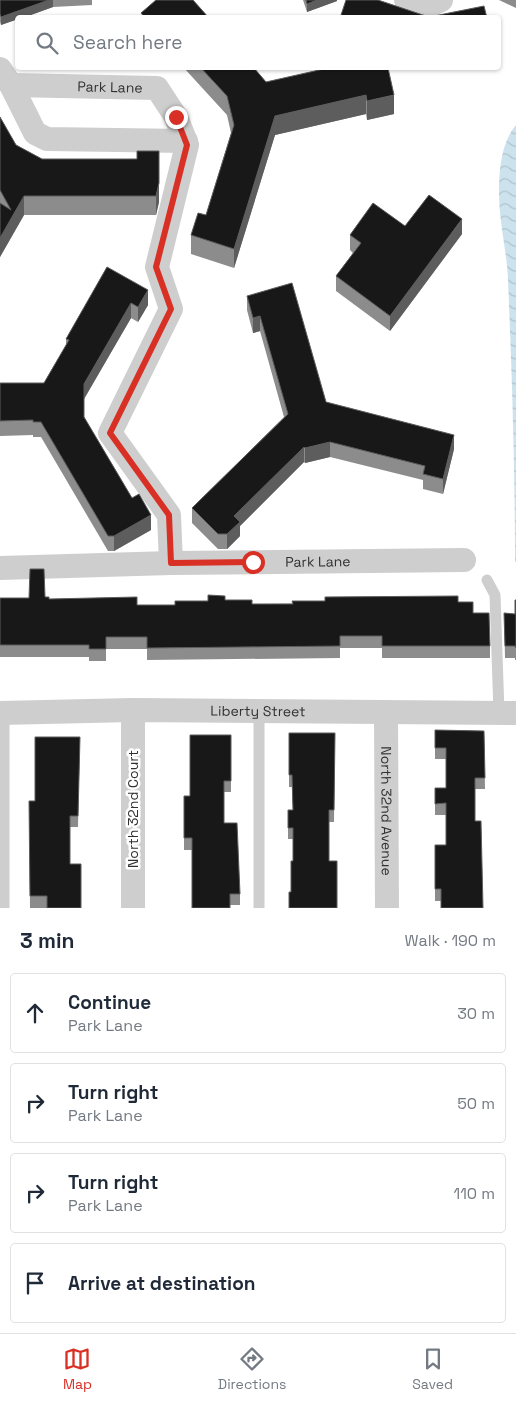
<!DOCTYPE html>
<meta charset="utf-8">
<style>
body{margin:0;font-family:"Space Grotesk",sans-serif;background:#f6f6f7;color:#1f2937}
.stop{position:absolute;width:15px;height:15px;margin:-11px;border:4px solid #d93025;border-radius:50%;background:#fff}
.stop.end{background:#d93025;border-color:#fff;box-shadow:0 1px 5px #0008}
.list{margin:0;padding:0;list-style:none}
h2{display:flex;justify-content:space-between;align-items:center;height:65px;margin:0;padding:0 20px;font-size:21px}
h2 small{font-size:16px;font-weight:400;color:#747a83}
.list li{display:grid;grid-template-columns:32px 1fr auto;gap:15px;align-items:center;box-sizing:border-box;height:80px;margin:0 10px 10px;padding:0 10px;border:1px solid #e0e1e3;border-radius:5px}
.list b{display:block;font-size:19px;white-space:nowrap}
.list p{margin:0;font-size:16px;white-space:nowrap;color:#747a83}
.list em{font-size:16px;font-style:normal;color:#747a83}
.icon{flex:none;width:28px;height:28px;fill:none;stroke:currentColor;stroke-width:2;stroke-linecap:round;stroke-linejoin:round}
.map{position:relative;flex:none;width:516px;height:908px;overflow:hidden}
.search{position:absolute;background:#fff;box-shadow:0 1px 4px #0004;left:15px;right:15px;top:15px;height:55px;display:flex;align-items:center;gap:12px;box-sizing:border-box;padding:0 18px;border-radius:5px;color:#747a83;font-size:19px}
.sheet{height:425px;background:#fff}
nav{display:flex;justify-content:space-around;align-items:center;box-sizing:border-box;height:70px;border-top:1px solid #e0e1e3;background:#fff;font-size:14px;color:#747a83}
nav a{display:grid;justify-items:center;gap:2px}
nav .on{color:#d93025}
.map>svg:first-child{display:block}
.water{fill:url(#water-waves)}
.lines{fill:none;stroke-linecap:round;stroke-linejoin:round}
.service{stroke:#cecece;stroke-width:11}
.minor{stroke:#cecece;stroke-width:24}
.wall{fill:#8c8c8c}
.shaded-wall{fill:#5d5d5d}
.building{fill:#181818;stroke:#5d5d5d}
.route{stroke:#d93025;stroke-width:6}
.labels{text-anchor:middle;stroke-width:5;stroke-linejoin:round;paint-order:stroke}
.street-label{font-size:14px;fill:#313131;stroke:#fff}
</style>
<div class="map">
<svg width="516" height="908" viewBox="0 0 516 908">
<defs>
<pattern id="water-waves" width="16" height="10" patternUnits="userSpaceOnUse" patternTransform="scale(1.25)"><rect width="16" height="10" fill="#cce3ed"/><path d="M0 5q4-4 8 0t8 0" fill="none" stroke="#b0c3cc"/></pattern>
</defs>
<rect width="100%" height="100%" fill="#fff"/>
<path class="water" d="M516,125V562H515C515,468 512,374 508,280C507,252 499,222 499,193C499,170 501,143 516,125Z"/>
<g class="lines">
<g class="service">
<polyline points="487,580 495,595 499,713"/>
<polyline points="259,711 259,908"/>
<polyline points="4,713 4,908"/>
</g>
<g class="minor">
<polyline points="406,0 428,6 441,0"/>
<polyline points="0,69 11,85 35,133 47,139 186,141"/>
<path id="s1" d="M11,85L157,88L176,117L187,145L157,267L171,309L110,433L169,515L171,563"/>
<path id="s2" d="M0,568L171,563L464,560"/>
<polyline points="133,710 133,908"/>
<path id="s3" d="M0,713L133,710L516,713"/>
<path id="s4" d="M386,713L387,908"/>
</g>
</g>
<g class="wall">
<polygon points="0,0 92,0 92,5 53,7 1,25 0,22"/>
<polygon points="303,0 337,0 337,1 307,12"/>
<polygon points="499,0 516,0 516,8"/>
<polygon points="184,68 254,68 266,82 328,68 394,114 367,120 366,114 275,135 234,268 191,254 191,235 206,215 231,133 227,115"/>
<polygon points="0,117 16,145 42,159 137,159 159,202 156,215 24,215 0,257"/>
<polygon points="405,226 462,234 390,331 336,291 336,276 353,253 350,250 350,235"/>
<polygon points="107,267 148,305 138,322 131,318 84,399 84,417 151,530 114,551 108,551 41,437 33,437 33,435 0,436 0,383 44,383 66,345 66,339"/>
<polygon points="247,296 326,402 454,449 443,494 423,489 423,480 330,457 305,463 304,462 240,526 240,536 227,549 218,549 192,523 192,508 284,417 260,331 253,333 247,310"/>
<polygon points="45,597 49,599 137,605 175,605 208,601 225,600 252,604 458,602 473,613 490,646 490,658 382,658 382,648 340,648 340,658 147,660 147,649 106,649 106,661 89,661 89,657 0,657 0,598 29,598"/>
<polygon points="516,600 516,660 515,660 515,658 505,658 504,613 515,614"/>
<polygon points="435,730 484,731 485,789 475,789 441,901 435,901 435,845 446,845 446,815 435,815 435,788 446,788 446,759 435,759"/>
<polygon points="289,733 335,733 334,822 329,822 291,892 293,861 293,839 288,839 288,810 293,810 292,787 289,787"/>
<polygon points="231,735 231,792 224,792 224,823 240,894 240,905 230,905 192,850 184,850 184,796 190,796"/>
<polygon points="80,737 78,827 70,827 70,864 81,908 30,908 29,801 35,801"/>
</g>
<g class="shaded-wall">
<polygon points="49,0 53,0 53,7 23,18 18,18 18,19 1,25 1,17"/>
<polygon points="317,0 337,0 337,1 307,12 307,4"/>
<polygon points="366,95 366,114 275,135 234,268 234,249 275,116"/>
<polygon points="394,95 394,114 367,120 367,101"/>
<polygon points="159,183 159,202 156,215 156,196"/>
<polygon points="24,196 24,215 0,257 0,238"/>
<polygon points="462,219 462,234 390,331 390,316"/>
<polygon points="148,290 148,305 138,322 138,307"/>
<polygon points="131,303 131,318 84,399 84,384"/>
<polygon points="260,316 260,331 253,333 253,318"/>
<polygon points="454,435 454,449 443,494 443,479"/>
<polygon points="330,442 330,457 305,463 305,448"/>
<polygon points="304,447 304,462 240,526 240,536 227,549 227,534 234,516"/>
<polygon points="151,515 151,530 114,551 114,536"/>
</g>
<g class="building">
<polygon points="0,0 49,0 1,17 0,14"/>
<polygon points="156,0 193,0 209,18 145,18 141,13"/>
<polygon points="306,0 317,0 307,4"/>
<polygon points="346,0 378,0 429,17 484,6 487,18 340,18"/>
<polygon points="201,68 254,68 266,82 328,68 388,68 394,95 367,101 366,95 275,116 234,249 191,235 198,213 206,215 234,125 227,96"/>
<polygon points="0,117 16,145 42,159 137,159 137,151 159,151 159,183 156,196 24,196 0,238 0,203 11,210 0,190"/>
<polygon points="429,195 462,219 390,316 336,276 361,243 350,235 373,203 405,226"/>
<polygon points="107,267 148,290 138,307 131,303 84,384 84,417 132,498 139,494 151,515 114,536 108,536 41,422 33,422 33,420 0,421 0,383 44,383 69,340 66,339"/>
<polygon points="292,283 326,402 454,435 443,479 423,474 425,466 330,442 305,448 304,447 234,516 240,522 227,534 218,534 192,508 288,414 260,316 253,318 247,296"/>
<polygon points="30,569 44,569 45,597 49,597 49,599 137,597 137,605 175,605 175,601 208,601 208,595 225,596 225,600 252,600 252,604 293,604 292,601 325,601 325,597 458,596 458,602 473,602 473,613 489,613 490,646 382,646 382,636 340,636 340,646 147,648 147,637 106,637 106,649 89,649 89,645 0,645 0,598 29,598"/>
<polygon points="515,600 516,600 516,648 515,646 505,646 504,613 515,614"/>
<polygon points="435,730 484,731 485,778 475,778 475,821 481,821 483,908 441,908 441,889 435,889 435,845 446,845 446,803 435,804 435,788 446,788 446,748 435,748"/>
<polygon points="289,733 335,733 334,810 329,810 329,861 337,861 337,908 289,908 289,892 291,892 291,861 293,861 293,828 288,828 288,810 293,810 292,775 289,775"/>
<polygon points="190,735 231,735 231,781 224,781 224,823 237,823 240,894 230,894 230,908 192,908 192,838 184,838 184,796 190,796"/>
<polygon points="35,737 80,737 78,816 70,816 70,864 81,864 81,908 47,908 47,896 30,896 29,801 35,801"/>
</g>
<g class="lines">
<polyline class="route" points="176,117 187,145 156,267 171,309 110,433 169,515 171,563 253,562"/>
</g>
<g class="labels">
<g class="street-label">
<text dy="5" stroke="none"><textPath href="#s1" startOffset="99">Park Lane</textPath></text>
<text dy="5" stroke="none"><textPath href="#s2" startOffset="318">Park Lane</textPath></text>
<text dy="5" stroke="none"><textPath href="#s3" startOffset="258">Liberty Street</textPath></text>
<text transform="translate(133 809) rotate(-90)" y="5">North 32nd Court</text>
<text dy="5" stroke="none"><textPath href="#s4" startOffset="98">North 32nd Avenue</textPath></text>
</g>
</g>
</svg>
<div class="stop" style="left:253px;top:562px"></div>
<div class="stop end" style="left:176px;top:117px"></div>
<div class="search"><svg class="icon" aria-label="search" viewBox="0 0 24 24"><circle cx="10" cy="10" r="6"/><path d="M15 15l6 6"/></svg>Search here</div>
</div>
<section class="sheet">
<h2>3 min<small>Walk · 190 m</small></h2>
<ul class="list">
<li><svg class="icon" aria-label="ahead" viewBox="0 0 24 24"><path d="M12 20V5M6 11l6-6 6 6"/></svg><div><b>Continue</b><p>Park Lane</p></div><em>30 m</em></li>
<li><svg class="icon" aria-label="right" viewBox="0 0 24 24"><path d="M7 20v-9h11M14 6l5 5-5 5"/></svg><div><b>Turn right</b><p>Park Lane</p></div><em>50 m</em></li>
<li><svg class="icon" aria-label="right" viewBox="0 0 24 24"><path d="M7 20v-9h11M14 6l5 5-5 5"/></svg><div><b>Turn right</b><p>Park Lane</p></div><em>110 m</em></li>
<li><svg class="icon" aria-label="arrive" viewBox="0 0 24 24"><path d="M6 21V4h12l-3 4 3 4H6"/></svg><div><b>Arrive at destination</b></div></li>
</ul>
</section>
<nav>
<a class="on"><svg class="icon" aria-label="map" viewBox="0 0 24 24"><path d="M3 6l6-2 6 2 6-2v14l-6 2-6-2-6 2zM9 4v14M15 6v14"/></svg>Map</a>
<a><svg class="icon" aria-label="directions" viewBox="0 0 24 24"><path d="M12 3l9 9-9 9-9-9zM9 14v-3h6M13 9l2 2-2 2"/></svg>Directions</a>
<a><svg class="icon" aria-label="saved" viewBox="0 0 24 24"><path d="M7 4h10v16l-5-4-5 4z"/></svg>Saved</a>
</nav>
